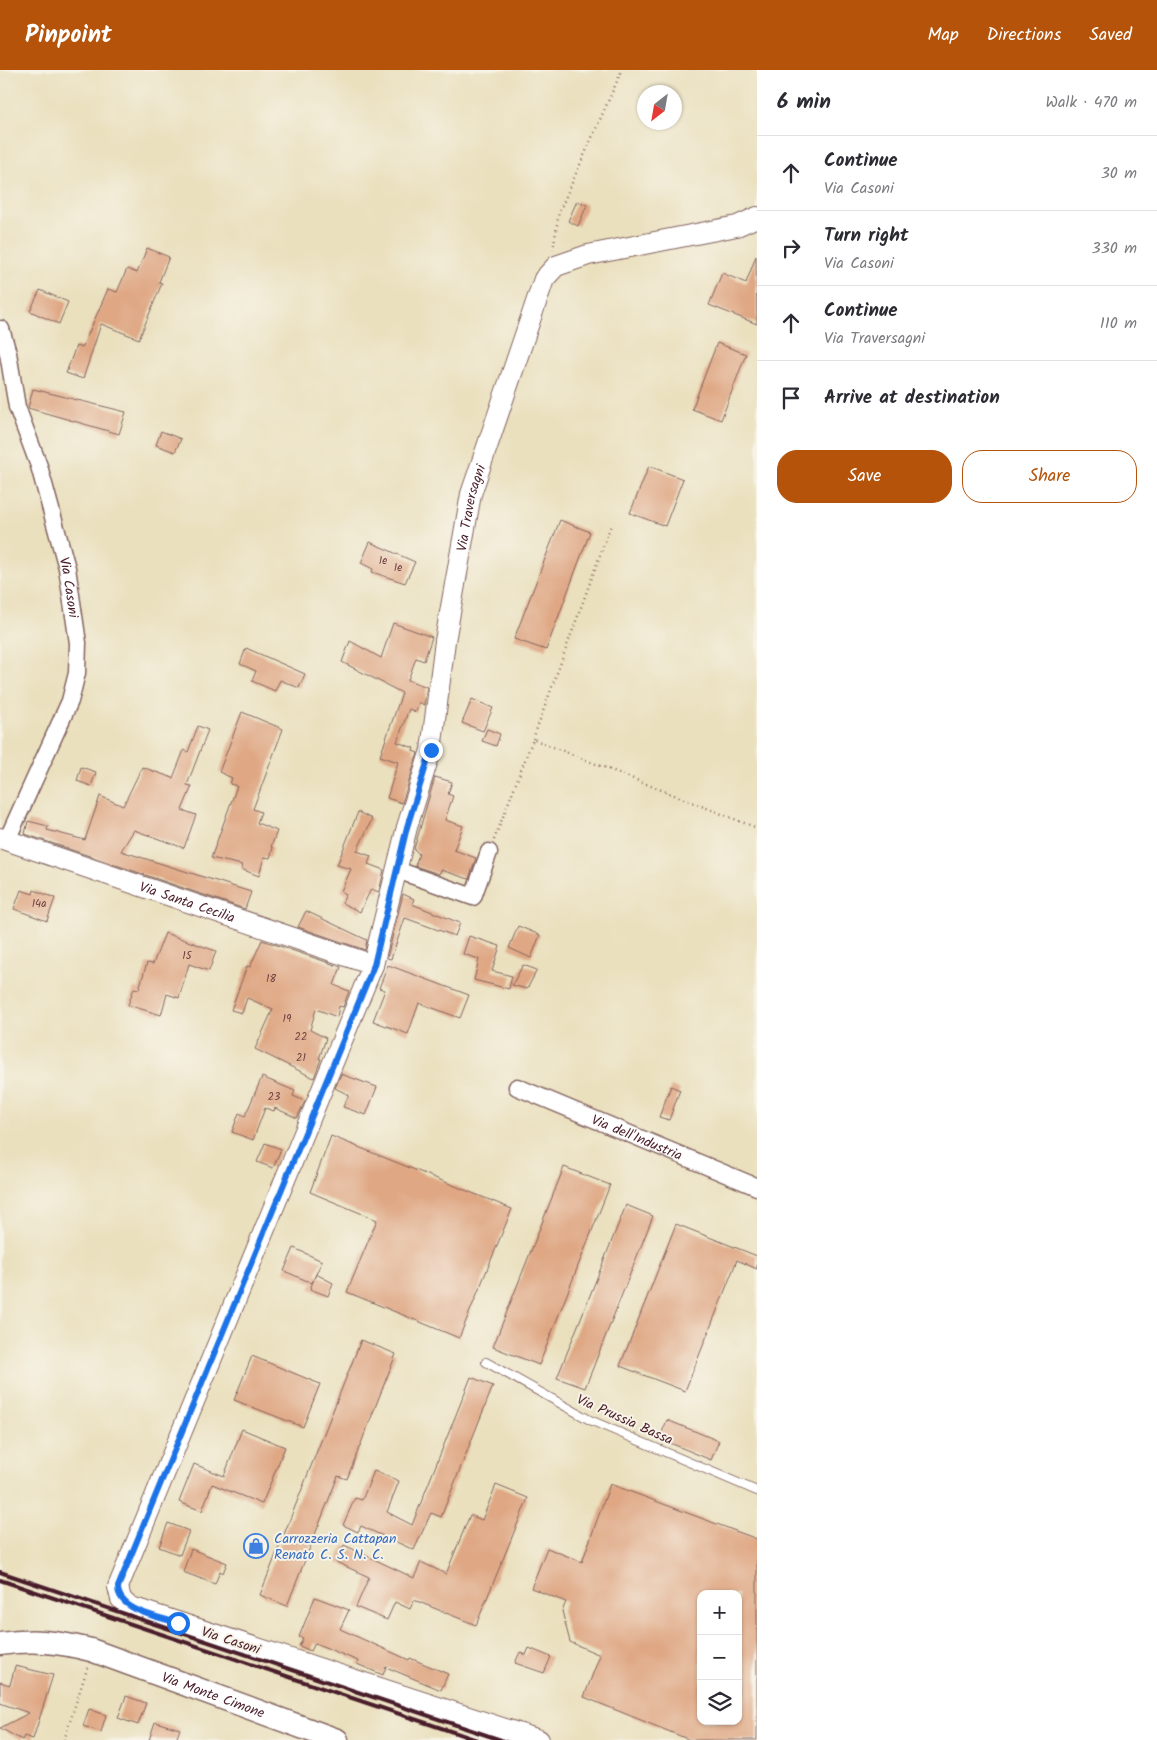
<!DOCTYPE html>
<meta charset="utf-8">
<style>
body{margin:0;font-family:Kalam,sans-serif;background:#f2f2f3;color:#2b2b33}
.controls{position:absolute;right:15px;bottom:15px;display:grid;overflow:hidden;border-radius:10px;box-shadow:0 1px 4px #0004}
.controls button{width:45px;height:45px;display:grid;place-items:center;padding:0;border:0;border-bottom:1px solid #e1e1e2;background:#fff;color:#2b2b33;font:25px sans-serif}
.compass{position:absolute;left:637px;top:15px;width:45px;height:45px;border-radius:50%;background:#fff;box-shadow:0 1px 4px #0004;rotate:211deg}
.stop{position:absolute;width:15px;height:15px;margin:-11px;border:4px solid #1a73e8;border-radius:50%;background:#fff}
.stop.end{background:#1a73e8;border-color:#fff;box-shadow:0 1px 5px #0008}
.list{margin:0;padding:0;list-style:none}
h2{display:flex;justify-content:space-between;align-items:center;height:65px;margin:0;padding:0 20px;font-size:21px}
h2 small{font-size:16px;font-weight:400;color:#7c7c81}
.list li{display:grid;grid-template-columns:32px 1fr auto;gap:15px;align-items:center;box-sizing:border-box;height:75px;padding:0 20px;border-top:1px solid #e1e1e2}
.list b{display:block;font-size:19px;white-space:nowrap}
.list p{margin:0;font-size:16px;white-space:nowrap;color:#7c7c81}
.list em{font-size:16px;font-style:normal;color:#7c7c81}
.actions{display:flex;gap:10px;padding:15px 20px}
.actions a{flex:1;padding:11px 0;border:1px solid #b45309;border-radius:20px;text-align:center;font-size:18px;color:#b45309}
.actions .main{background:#b45309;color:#fff}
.icon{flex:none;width:28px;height:28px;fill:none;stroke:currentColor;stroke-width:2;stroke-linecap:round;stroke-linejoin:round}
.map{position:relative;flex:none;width:757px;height:1670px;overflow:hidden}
header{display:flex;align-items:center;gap:30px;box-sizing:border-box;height:70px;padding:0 25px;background:#b45309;color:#fff}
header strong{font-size:24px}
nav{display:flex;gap:28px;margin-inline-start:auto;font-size:18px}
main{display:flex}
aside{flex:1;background:#fff}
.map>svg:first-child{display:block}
.building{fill:#dfa784;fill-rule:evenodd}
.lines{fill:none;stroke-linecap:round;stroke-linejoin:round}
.service-casing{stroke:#82635e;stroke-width:10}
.minor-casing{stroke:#82635e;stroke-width:19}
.tertiary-casing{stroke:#82635e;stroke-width:22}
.secondary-casing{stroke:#82635e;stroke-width:25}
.path{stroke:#82635e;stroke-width:2.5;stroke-dasharray:1 4;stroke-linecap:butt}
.service{stroke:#fff;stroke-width:8}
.minor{stroke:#fff;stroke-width:16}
.tertiary{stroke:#fff;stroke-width:20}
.secondary{stroke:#fff;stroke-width:22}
.rail{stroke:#4a1f2b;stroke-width:4}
.route{stroke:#1a73e8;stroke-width:6}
.labels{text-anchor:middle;stroke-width:4;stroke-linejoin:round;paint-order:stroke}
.number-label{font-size:11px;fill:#6f4141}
.street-label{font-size:14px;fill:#4a1f2b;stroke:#f7f3e8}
.shop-label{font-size:14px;fill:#366cbe;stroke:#f7f3e8;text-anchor:start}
</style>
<header>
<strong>Pinpoint</strong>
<nav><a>Map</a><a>Directions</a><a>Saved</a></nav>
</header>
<main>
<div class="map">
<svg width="757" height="1670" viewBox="0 0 757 1670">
<rect width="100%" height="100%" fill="#f7f3e8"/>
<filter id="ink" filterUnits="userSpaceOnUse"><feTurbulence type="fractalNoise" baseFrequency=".02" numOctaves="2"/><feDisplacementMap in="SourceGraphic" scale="10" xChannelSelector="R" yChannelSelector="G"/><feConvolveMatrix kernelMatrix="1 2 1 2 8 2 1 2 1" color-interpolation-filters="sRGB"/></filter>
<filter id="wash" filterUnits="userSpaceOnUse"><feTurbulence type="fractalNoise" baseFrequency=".0096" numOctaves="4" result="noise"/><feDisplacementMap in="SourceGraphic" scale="20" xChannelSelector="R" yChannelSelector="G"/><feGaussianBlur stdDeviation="1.12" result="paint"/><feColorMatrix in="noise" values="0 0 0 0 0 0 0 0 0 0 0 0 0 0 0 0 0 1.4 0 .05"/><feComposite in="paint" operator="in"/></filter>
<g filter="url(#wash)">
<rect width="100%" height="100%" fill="#eae0be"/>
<g id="blocks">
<g class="building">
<polygon points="577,131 587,135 578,156 568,151"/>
<polygon points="147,178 169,187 159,212 162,213 139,269 101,254 83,309 66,303 76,276 82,278 108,219 117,222 127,199 137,203"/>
<polygon points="756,186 757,254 709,235 722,203 746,213"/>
<polygon points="40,220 68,232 59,254 30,241"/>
<polygon points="717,273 746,284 721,350 692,339"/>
<polygon points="33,319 126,342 119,364 28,338"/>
<polygon points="161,361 181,369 175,382 156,375"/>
<polygon points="649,396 683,409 665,456 630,443"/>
<polygon points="560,450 590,462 546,580 514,569"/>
<polygon points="370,472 415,492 405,513 372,502 373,499 361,493"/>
<polygon points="393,553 432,567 424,591 416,588 408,610 427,617 424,635 419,632 416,642 409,639 397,672 414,678 413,681 418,683 402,733 387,728 398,692 380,686 402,623 342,592 350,571 381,588"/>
<polygon points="246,578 305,604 299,618 280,610 275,621 252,611 256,601 240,594"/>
<polygon points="472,629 493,638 483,661 462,653"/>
<polygon points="242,642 283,659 253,739 261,742 257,753 277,761 271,777 273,778 270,788 264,787 259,806 241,799 242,795 211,788 237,716 230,714 232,708 219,702"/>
<polygon points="198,656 208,660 187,715 192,716 182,740 196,745 184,778 134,760 121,781 251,822 245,839 25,764 28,751 48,756 47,760 85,770 100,726 123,736 142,697 173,708 184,680 188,682"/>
<polygon points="487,659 500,664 496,676 482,671"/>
<polygon points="81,697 96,702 91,716 77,711"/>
<polygon points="435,707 452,712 448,724 453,726 445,750 463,756 454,780 476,788 469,809 441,800 439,804 415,796 419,784 414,779"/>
<polygon points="358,742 372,749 357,781 371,786 368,794 384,800 379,822 371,819 360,842 342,833 346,824 341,821 351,799 337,795"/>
<polygon points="21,820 33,824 34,820 55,828 47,851 14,839"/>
<polygon points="403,824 414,829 412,834 460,853 455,866 405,848 391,889 387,888"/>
<polygon points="306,841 367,870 365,880 298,857"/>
<polygon points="518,856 540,865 531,888 509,878"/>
<polygon points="165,863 216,881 209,901 189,894 179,928 167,924 161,945 128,935 134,918 139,919 147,893 153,894"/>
<polygon points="469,866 500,876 492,901 512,906 509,919 474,910 479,889 463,884"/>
<polygon points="262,870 341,897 334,915 349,921 343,937 339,936 337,947 316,939 310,960 326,968 319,989 321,989 314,1008 255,979 273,939 247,928 242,943 231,940 247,896 250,897"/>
<polygon points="388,895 469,925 460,948 419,933 408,964 373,951 385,920 379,918"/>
<polygon points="523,895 537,900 527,919 512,915"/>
<polygon points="341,1004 377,1017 366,1045 343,1037 349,1025 335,1018"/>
<polygon points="262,1007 295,1021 293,1026 305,1031 297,1048 275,1038 274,1041 265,1038 253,1070 232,1062 239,1043 245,1046"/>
<polygon points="671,1016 680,1020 669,1050 659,1047"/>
<polygon points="331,1066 512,1139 459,1268 347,1222 377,1150 310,1122"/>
<polygon points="265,1073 281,1079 273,1098 257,1092"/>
<polygon points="564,1097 610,1115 539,1295 493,1277"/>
<polygon points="626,1135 653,1146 585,1318 557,1308"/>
<polygon points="676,1154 757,1186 757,1199 737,1190 685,1321 620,1296"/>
<polygon points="294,1178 322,1191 312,1213 284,1201"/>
<polygon points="316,1204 333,1213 328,1226 310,1219"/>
<polygon points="361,1270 396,1284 347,1409 338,1406 287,1536 260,1525"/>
<polygon points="252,1286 320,1314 303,1357 234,1330"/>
<polygon points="471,1307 493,1316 441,1447 431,1443 414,1480 361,1456 358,1462 343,1455 355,1428 362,1430 374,1401 399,1411 387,1442 412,1455"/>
<polygon points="667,1350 719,1371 711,1390 663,1370 665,1367 661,1365"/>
<polygon points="242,1359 285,1377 262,1434 212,1414 202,1441 179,1432 194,1394 224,1406"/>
<path d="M610,1414L757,1469V1670H690L584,1627L600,1585L570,1572L562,1541L566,1532L531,1518L547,1478L582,1492ZM701,1524H738V1651H701Z"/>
<polygon points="496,1415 528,1428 476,1555 414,1530 410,1539 395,1532 387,1550 356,1537 369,1507 336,1492 344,1475 414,1508 421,1492 446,1504 470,1445 482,1450"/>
<polygon points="168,1453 189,1461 180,1485 159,1477"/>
<polygon points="191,1479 227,1493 223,1503 220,1501 215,1514 183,1502"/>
<polygon points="315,1527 349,1540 340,1559 409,1590 410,1588 448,1604 441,1620 386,1597 383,1605 357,1594 358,1591 315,1573 311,1581 299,1576 303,1568 299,1567"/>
<polygon points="529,1578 551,1587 544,1603 515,1593 520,1582 526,1585"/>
<polygon points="15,1596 53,1605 33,1669 24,1666 22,1670 0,1658 29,1643 0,1633 0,1612 10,1615"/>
<polygon points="126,1626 146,1633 138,1655 118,1648"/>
<polygon points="89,1639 106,1645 101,1662 83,1656"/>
<polygon points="155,1652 180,1659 176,1670 149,1670"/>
</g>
</g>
</g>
<g filter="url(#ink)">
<use href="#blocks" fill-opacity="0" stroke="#82635e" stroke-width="1"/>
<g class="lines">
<defs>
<polyline id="service" points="486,1292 590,1350 757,1421"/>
<g id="minor">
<path id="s1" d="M1,259L8,283L17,337L39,396L67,498L78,573L77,603L70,631L7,770"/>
<polyline points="397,800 473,827 489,782"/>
<path id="s2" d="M517,1017L757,1117"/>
</g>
<g id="tertiary">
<path id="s3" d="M0,768L373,895"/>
<path id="s4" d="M539,1670L128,1536L121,1529L118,1517L373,895L407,757L431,680L445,571L471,424L544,209L556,196L588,185L737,156L757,147"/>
</g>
<g id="secondary">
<path id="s5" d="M0,1574C34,1569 58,1572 91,1580L337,1670"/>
</g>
</defs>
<use href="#service" class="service-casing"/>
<use href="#minor" class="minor-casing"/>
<use href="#tertiary" class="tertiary-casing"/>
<use href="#secondary" class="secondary-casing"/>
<g class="path">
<polyline points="553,180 559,142 622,0"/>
<polyline points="533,669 611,455"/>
<polyline points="494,770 533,669 757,758"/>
<polyline points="64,1670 88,1596"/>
</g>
<use href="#service" class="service"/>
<use href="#minor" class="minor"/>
<use href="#tertiary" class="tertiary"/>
<use href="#secondary" class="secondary"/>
<g class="rail">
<polyline points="0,1502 501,1670"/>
<polyline points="0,1510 477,1670"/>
</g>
</g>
</g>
<g class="lines" filter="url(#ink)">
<path class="route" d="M178,1553C159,1547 118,1541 118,1517L374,895L407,757L431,680"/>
</g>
<defs>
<symbol id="shop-ring" viewBox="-11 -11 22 22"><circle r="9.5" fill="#f7f3e8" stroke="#3f7fe0" stroke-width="1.5"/><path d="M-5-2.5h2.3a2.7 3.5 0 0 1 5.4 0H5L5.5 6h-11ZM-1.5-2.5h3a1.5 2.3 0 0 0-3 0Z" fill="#3f7fe0"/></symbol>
</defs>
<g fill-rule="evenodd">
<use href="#shop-ring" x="242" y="1462" width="28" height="28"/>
</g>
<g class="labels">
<g class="number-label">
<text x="383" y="494">1e</text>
<text x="398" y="501">1e</text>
<text x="39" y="837">14a</text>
<text x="187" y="889">15</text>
<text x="271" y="912">18</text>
<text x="287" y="952">19</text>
<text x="301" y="970">22</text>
<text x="301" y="991">21</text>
<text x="274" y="1030">23</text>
</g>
<g class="street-label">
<text dy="5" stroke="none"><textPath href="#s4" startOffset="1595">Via Traversagni</textPath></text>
<text dy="5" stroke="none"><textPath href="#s1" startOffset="268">Via Casoni</textPath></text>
<text dy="5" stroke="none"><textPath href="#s3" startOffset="198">Via Santa Cecilia</textPath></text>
<text dy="5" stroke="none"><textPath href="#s2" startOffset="130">Via dell'Industria</textPath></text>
<text transform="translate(625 1349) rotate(24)" y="5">Via Prussia Bassa</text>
<text transform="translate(231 1570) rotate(18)" y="5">Via Casoni</text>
<text dy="5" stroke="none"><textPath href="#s5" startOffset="222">Via Monte Cimone</textPath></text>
</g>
<g class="shop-label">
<text x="274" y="1473">Carrozzeria Cattapan<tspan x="274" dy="16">Renato C. S. N. C.</tspan></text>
</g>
</g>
</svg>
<div class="controls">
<button>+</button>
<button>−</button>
<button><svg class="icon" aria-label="layers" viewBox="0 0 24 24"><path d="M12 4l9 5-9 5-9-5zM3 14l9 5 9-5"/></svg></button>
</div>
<svg class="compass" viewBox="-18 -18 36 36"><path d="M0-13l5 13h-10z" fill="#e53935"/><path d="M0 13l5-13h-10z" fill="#7c7c81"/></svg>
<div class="stop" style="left:178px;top:1553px"></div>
<div class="stop end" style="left:431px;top:680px"></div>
</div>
<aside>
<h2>6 min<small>Walk · 470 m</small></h2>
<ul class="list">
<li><svg class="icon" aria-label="ahead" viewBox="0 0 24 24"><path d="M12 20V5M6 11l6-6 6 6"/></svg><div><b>Continue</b><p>Via Casoni</p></div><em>30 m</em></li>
<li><svg class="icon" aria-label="right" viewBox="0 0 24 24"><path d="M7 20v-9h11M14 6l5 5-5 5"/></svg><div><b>Turn right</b><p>Via Casoni</p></div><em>330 m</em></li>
<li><svg class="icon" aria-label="ahead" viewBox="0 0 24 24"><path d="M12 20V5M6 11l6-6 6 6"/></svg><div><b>Continue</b><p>Via Traversagni</p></div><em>110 m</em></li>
<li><svg class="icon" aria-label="arrive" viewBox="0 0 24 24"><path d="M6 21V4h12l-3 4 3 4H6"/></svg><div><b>Arrive at destination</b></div></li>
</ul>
<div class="actions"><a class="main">Save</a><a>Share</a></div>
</aside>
</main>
